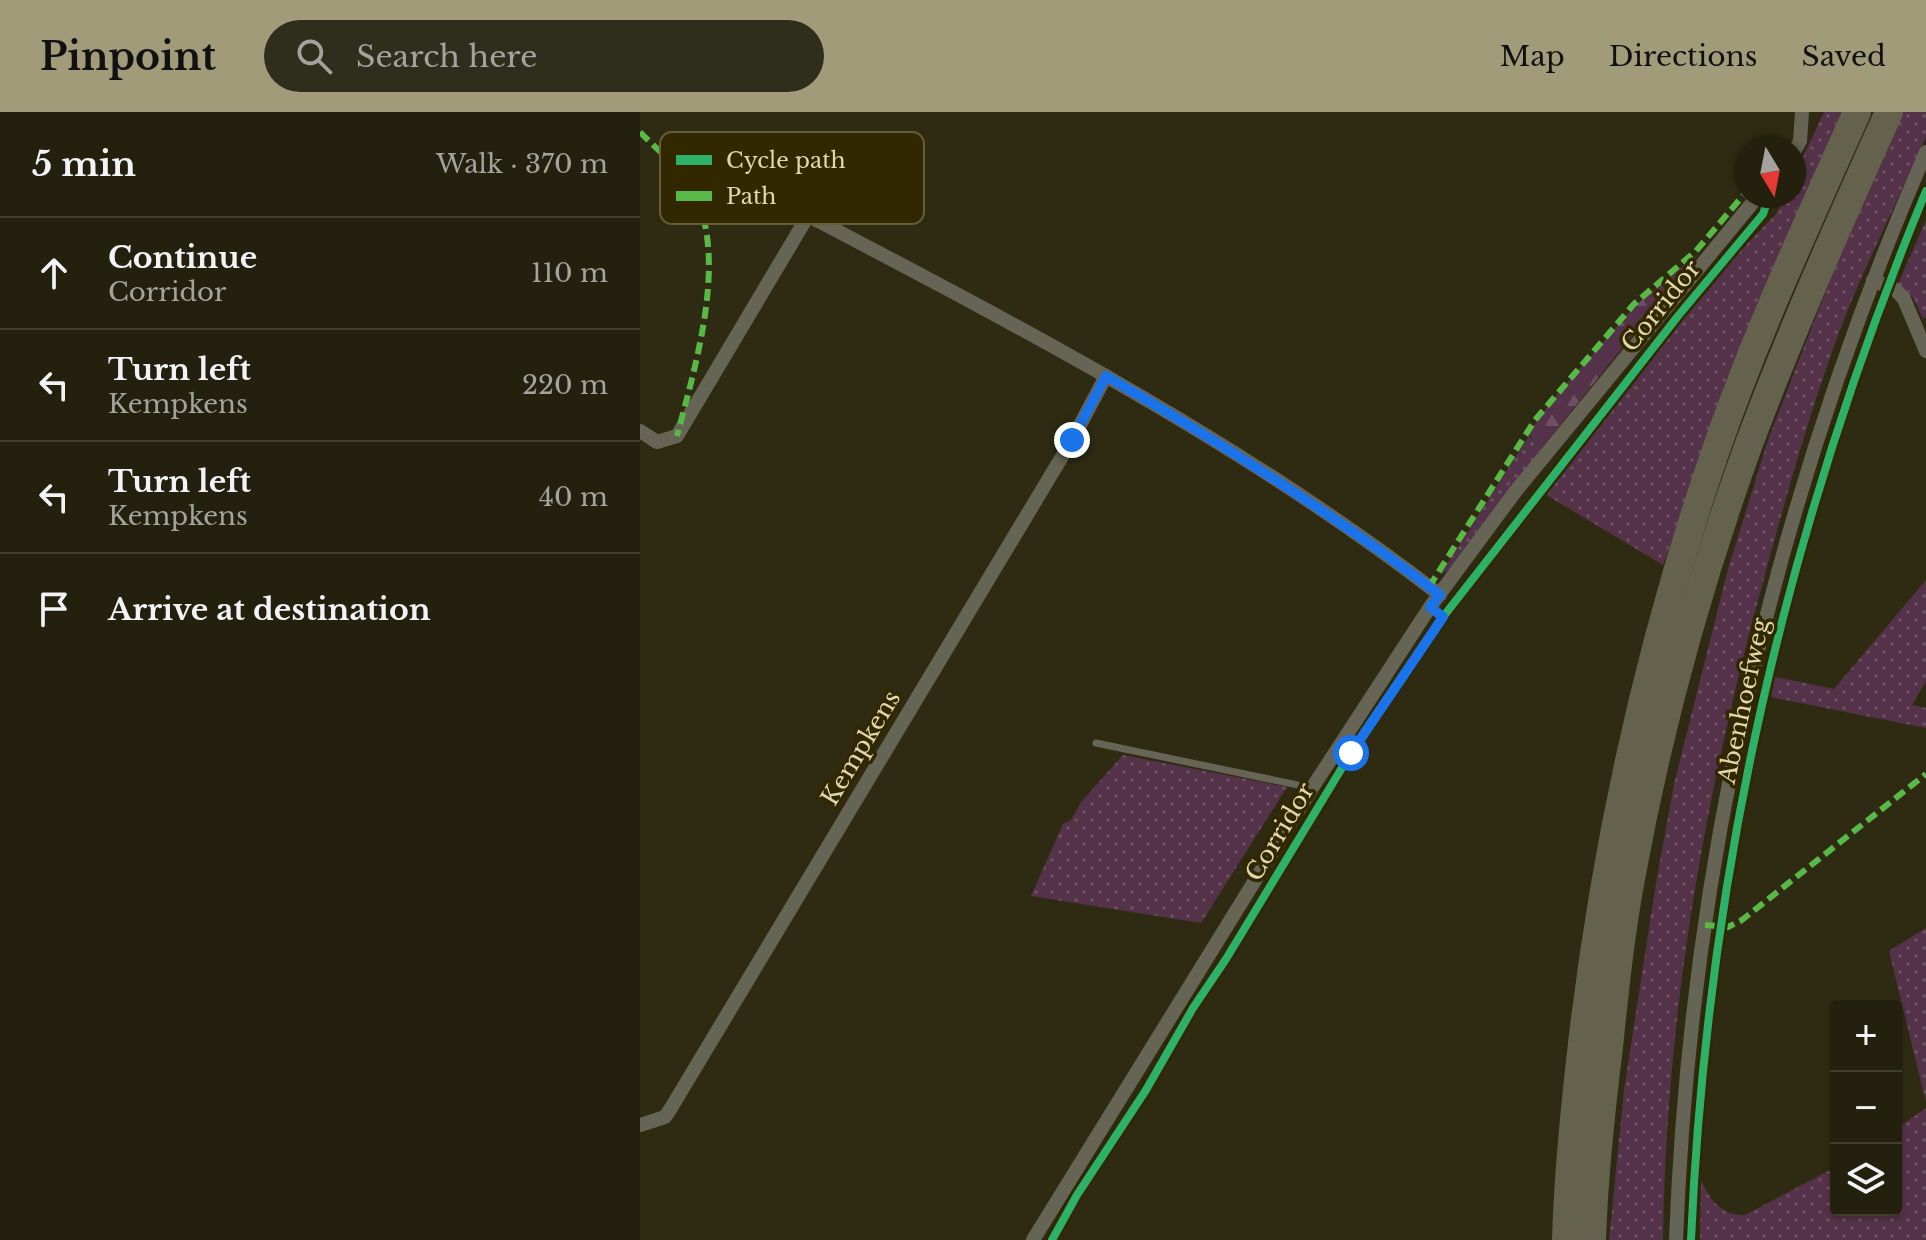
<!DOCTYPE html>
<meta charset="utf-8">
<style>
body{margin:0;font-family:"Libre Baskerville",serif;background:#2f2d1c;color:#f1f3f6}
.controls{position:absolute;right:24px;bottom:24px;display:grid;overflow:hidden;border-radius:8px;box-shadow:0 2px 6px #0004}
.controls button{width:72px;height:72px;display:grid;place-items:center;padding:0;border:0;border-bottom:2px solid #403e2e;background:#23200e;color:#f1f3f6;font:40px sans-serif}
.compass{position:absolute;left:1094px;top:24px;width:72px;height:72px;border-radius:50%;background:#23200e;box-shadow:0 2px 6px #0004;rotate:170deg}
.stop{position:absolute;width:24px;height:24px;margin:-18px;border:6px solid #1a73e8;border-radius:50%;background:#fff}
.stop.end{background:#1a73e8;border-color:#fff;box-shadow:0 2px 8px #0008}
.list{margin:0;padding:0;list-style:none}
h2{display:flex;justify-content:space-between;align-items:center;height:104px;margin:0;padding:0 32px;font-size:34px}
h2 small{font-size:26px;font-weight:400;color:#a3a39e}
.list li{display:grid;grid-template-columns:52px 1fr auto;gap:24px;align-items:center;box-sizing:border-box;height:112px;padding:0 32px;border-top:2px solid #403e2e}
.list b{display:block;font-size:30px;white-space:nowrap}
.list p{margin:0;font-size:26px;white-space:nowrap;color:#a3a39e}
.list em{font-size:26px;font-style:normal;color:#a3a39e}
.icon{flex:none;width:44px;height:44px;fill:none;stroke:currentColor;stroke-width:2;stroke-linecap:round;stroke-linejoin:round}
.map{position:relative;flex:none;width:1286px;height:1128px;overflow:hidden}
header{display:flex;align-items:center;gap:48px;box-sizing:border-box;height:112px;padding:0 40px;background:#a29b7a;color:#111}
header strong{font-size:38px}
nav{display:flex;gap:44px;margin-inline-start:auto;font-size:28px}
.search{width:560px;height:72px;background:#2f2d1c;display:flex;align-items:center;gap:20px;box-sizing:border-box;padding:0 28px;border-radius:44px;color:#a3a39e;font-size:30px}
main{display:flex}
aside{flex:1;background:#23200e}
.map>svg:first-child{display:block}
.grass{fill:url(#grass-dots)}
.forest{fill:url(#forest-firs)}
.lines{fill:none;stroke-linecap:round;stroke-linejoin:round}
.service{stroke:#666455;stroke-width:7}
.minor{stroke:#666455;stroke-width:14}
.motorway{stroke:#64614c;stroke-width:28}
.quiet{stroke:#58b947;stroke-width:6;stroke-dasharray:12 6;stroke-linecap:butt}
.cycleway-casing{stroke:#322800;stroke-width:13}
.cycleway{stroke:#2db169;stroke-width:8}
.route{stroke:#1a73e8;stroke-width:10}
.labels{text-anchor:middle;stroke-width:7;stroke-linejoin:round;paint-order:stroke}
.street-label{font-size:24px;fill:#e0d7b1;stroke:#322800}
.key{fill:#322800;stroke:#665d35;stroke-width:2}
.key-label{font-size:22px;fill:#e0d7b1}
</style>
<header>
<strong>Pinpoint</strong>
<div class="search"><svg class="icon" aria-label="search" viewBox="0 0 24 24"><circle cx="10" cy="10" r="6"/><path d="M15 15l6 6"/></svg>Search here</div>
<nav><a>Map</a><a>Directions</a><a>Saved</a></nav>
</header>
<main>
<aside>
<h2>5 min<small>Walk · 370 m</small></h2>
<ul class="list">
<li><svg class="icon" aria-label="ahead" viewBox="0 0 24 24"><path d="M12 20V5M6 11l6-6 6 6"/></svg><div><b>Continue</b><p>Corridor</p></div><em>110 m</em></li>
<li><svg class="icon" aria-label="left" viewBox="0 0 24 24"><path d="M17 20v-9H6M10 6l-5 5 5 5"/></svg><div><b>Turn left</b><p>Kempkens</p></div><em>220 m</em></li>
<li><svg class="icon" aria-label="left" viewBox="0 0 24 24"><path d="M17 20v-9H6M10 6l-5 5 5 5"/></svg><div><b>Turn left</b><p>Kempkens</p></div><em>40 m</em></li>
<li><svg class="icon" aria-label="arrive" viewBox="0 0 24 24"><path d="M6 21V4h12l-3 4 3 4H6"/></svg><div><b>Arrive at destination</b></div></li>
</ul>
</aside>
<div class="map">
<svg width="1286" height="1128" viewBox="0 0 1286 1128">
<defs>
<pattern id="grass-dots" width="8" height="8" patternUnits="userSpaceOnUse" patternTransform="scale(2)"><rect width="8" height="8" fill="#543249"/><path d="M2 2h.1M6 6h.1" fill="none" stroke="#6c4f61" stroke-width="1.8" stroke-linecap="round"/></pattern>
<pattern id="forest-firs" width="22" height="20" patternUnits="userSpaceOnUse" patternTransform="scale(2)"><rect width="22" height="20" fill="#543249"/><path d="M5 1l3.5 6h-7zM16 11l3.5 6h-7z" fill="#6c4f61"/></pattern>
</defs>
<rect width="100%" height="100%" fill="#2f2b13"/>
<g class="grass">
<polygon points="1184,0 1208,0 1146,130 1023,453 903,381 919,355 1033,209 1137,101 1145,84 1154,84 1154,64"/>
<path d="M1263,0H1286V25C1258,89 1225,152 1200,218C1171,296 1149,375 1127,455C1066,674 1026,900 1023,1128H969L984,978L1016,771L1034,672L1088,457L1128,328L1206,127Z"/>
<polygon points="1286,108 1286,205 1283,207 1274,187 1258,172"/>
<polygon points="889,324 894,329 905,332 810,458 801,462"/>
<polygon points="1286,468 1286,569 1272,593 1286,596 1286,616 1131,585 1135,565 1194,577"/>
<polygon points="483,643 647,675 561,811 391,784 423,712 431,708 441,690"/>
<polygon points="1286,816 1286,990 1249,839"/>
<path d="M1286,996V1128H1060L1061,1068C1070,1088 1081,1104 1105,1103L1196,1055V1098H1256V1017Z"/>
</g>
<polygon class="forest" points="1058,142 905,332 894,329 889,321 912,288 996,193"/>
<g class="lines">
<g class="service">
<polyline points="790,495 803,505"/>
<polyline points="456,631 672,676"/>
</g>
<g class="minor">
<polyline points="1154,40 1160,29 1162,0"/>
<path d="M169,104C386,218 605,332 800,483"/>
<polyline points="1233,168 1256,178 1264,187 1286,239"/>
<polyline points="0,319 17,330 37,324 197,55"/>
<polyline points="0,1013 25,1005 31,996 432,328 466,264"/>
<polyline points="393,1128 672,676 790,495 875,380 1118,84"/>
<path d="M1036,1128C1050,753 1136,384 1286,40"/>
</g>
<g class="motorway">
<path d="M926,1128C928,1060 935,991 943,923C967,723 1011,525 1077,335C1117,220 1168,110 1217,0"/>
<path d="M952,1128C954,1064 961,999 969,935C975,877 981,818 992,761C1019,615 1059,469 1110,329C1152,217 1200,109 1249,0"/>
</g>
<g class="quiet">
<path d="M0,20C18,39 41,56 53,79C89,146 55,255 37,324"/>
<polyline points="789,475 895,308 994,192 1056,139 1106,80"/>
<polyline points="1065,813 1088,815 1102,808 1286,662"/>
</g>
<defs>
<g id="cycleway">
<polyline points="412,1128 437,1083 506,978 553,896 586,847 711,641 803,505 1038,204 1123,102 1129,84"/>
<path d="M1051,1128C1067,762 1146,417 1286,79"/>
</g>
</defs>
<use href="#cycleway" class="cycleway-casing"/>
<use href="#cycleway" class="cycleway"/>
</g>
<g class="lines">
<path class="route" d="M432,328L466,264C581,331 694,402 800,483L790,495L803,505L711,641"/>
</g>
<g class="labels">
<g class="street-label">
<text transform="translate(1021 194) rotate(-51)" y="8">Corridor</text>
<text transform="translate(1104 589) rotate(-78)" y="8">Abenhoefweg</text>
<text transform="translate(221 636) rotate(-59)" y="8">Kempkens</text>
<text transform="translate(640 720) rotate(-59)" y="8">Corridor</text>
</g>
</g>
<rect x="20" y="20" width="264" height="92" rx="12" class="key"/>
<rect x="36" y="43" width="36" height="10" fill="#2db169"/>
<rect x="36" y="79" width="36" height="10" fill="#58b947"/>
<g class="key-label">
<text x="86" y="56">Cycle path</text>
<text x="86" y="92">Path</text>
</g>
</svg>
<div class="controls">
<button>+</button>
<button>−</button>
<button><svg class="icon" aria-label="layers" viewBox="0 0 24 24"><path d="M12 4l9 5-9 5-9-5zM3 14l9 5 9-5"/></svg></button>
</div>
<svg class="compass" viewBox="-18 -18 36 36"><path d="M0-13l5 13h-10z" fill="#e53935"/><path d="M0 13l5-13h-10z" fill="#a3a39e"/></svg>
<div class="stop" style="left:711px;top:641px"></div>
<div class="stop end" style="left:432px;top:328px"></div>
</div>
</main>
